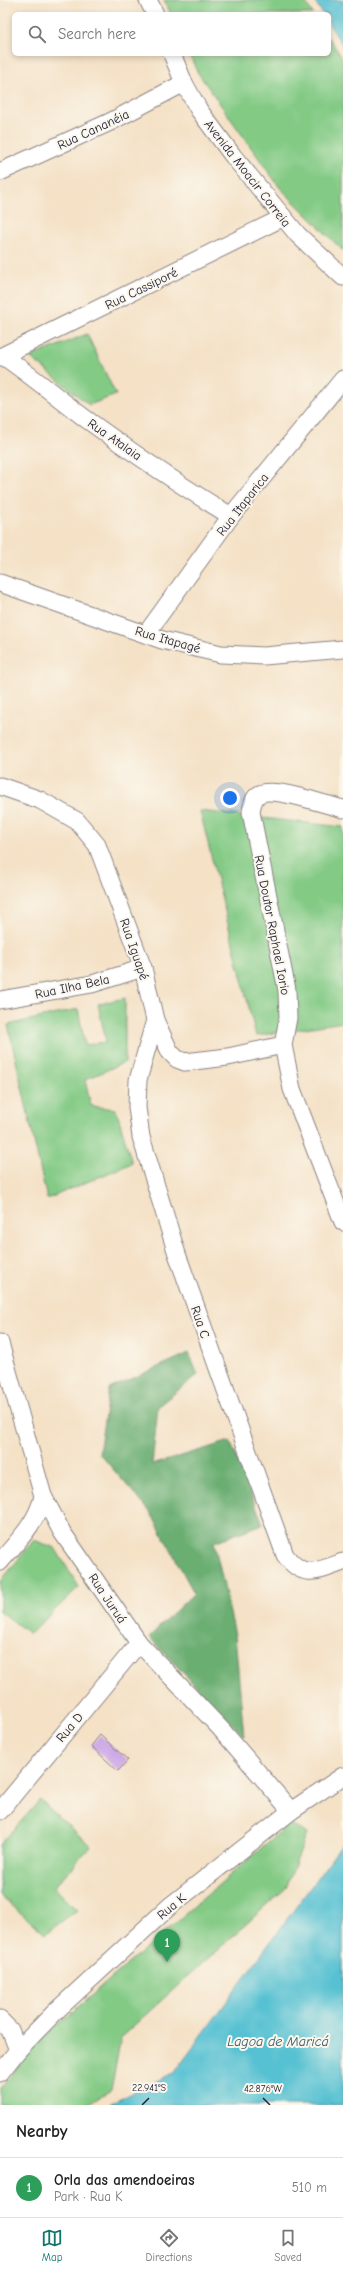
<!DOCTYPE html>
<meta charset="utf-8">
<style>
body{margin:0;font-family:"Comic Neue",sans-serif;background:#f6f6f6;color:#222}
.you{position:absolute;left:230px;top:798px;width:14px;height:14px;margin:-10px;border:3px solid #fff;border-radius:50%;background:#1a73e8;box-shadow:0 0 0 6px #1a73e833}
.badge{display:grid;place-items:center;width:26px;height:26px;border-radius:50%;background:#0f766e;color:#fff;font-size:13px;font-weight:700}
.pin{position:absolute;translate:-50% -33px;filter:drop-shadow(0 1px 2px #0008)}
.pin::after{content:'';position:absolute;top:21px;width:14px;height:12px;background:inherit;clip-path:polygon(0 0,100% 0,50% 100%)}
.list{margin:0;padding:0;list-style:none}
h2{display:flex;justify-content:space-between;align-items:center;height:52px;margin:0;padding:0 16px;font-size:17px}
h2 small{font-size:13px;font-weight:400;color:#767676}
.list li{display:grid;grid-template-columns:26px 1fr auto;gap:12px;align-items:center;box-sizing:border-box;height:60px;padding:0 16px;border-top:1px solid #e0e0e0}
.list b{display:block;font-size:15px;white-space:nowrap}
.list p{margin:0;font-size:13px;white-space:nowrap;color:#767676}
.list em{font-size:13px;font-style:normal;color:#767676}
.icon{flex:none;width:22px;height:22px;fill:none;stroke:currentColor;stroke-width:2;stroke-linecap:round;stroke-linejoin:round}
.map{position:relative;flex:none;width:343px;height:2105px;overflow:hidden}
.search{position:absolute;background:#fff;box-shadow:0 2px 6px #0003;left:12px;right:12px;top:12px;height:44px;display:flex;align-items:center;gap:10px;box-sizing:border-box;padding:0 14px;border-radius:6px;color:#767676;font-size:15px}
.sheet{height:112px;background:#fff}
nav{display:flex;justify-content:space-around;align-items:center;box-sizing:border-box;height:56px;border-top:1px solid #e0e0e0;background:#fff;font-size:11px;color:#767676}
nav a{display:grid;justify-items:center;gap:2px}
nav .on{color:#0f766e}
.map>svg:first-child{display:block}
.green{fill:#83ca85;stroke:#527660}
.forest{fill:#6aae72;stroke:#466856}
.water{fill:#57c1d2;stroke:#3c7286}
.building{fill:#c9a0e7}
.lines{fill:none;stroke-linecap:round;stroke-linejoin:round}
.minor-casing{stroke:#8b8280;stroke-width:19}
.minor{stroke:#fff;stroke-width:17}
.ticks{fill:none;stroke:#22223b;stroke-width:1.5}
.labels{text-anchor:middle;stroke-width:4;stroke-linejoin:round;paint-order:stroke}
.street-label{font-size:13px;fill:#22223b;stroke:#fbf7ec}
.water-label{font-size:14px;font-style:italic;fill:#355a70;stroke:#fbf7ec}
.ticks-label{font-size:10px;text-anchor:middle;fill:#22223b;stroke:#fbf7ec;stroke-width:4;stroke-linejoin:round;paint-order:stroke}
</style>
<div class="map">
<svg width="343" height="2105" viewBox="0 0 343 2105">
<rect width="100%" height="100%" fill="#fbf7ec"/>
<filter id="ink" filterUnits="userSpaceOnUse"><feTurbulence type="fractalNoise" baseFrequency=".025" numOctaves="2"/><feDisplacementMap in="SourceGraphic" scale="8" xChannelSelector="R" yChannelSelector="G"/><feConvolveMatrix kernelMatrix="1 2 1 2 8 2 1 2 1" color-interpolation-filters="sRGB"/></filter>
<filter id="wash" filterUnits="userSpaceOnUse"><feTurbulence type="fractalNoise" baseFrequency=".012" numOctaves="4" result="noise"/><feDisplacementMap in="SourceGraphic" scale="16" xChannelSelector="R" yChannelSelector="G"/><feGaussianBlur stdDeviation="0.9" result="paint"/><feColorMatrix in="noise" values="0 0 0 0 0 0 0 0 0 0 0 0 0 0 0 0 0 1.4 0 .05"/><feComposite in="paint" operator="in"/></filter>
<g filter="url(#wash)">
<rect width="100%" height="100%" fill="#f4e1c6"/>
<g class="green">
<polygon points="164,0 304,0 313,14 171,14"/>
<polygon points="329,38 343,59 343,251 280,188 198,73 189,54 329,54"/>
<polygon points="87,334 116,395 89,405 30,357"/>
<polygon points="200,811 343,827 343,1022 256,1036"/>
<polygon points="125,998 125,1062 85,1080 91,1106 116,1109 132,1163 47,1199 8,1025 78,1009 85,1045 106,1042 98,1004"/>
<polygon points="34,1540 55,1548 79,1587 30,1634 0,1611 0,1582"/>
<polygon points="40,1800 91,1846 54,1887 77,1910 45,1934 0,1895 0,1845"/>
<polygon points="290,1823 307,1834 286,1888 121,2037 111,2090 85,2105 0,2105 0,2089 39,2041"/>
</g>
<polygon class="forest" points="189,1353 198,1375 158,1406 152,1465 230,1441 263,1524 214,1542 235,1635 244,1737 149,1637 194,1593 151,1513 99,1453 109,1389"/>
<g class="water">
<polygon points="314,0 343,0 343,46 329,24 329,14 323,14"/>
<polygon points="343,1843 343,2105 108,2105 175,2072"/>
</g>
<g id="blocks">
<polygon class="building" points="100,1735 128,1760 118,1771 91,1746"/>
</g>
</g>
<g filter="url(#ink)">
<use href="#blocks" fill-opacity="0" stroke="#8b8280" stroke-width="1"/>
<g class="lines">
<defs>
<g id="minor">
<polyline points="148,0 155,14"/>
<polyline points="172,54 184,83 199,110 233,156 298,235 343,277"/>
<polyline points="0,172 110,122 184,83"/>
<path d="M3,356C32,376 58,398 86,419C133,453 181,486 231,516"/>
<polyline points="0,357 282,218"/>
<polyline points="0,583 162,640 221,654 264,656 343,649"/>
<polyline points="146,634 231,516 343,379"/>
<polyline points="0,786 40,800 77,821 97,845 143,968 155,1020 170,1052 177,1059 185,1062 228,1057 283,1045"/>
<path d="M343,809C326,805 271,785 258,795C253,799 252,805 251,812L287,990L288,1018L283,1045L292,1089L343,1222"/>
<polyline points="0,1000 92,984 143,968"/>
<path d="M155,1020L138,1080L137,1107L141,1137L177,1254L285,1555C303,1580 318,1571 343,1562"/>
<polyline points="0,1343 43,1496 62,1532 139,1643 220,1728 291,1811"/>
<path d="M0,1562C17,1542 37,1523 43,1496"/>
<polyline points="0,1811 139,1643"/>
<polyline points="0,2020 10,2030 18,2050"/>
<polyline points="0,2073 18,2050 56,2011 170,1906 291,1811 343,1776"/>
</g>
</defs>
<use href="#minor" class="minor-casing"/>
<use href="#minor" class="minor"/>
</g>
</g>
<path class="ticks" d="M263,2098L270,2105M142,2105L149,2098"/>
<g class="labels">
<g class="street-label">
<text transform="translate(93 129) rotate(-25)" y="5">Rua Cananéia</text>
<text transform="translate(248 173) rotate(52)" y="5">Avenida Moacir Correia</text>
<text transform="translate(141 288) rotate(-26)" y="5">Rua Cassiporé</text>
<text transform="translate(115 439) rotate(35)" y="5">Rua Atalaia</text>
<text transform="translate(242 504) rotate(-52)" y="5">Rua Itaparica</text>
<text transform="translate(168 639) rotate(16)" y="5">Rua Itapagé</text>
<text transform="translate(273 925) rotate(79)" y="5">Rua Doutor Raphael Iorio</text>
<text transform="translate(135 949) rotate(71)" y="5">Rua Iguapé</text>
<text transform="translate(72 986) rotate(-12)" y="5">Rua Ilha Bela</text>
<text transform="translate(201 1322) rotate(71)" y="5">Rua C</text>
<text transform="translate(108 1598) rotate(56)" y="5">Rua Juruá</text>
<text transform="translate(69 1727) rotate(-50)" y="5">Rua D</text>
<text transform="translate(171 1906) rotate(-40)" y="5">Rua K</text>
</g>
<g class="water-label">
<text x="278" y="2046">Lagoa de Maricá</text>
</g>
</g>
<g class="ticks-label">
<text x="149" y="2091">22.941°S</text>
<text x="263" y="2092">42.876°W</text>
</g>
</svg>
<div class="you"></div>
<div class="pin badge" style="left:167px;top:1962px;background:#2e9e5b">1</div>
<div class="search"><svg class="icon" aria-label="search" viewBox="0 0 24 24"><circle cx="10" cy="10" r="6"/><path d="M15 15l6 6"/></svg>Search here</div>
</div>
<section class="sheet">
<h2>Nearby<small></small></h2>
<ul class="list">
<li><span class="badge" style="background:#2e9e5b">1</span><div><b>Orla das amendoeiras</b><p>Park · Rua K</p></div><em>510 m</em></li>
</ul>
</section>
<nav>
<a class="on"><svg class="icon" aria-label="map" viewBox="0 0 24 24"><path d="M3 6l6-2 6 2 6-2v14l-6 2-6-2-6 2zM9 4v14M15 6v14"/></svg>Map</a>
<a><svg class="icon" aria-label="directions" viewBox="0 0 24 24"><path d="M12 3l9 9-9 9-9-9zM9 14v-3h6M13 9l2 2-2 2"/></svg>Directions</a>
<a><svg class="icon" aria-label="saved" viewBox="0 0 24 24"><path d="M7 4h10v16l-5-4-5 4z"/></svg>Saved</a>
</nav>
